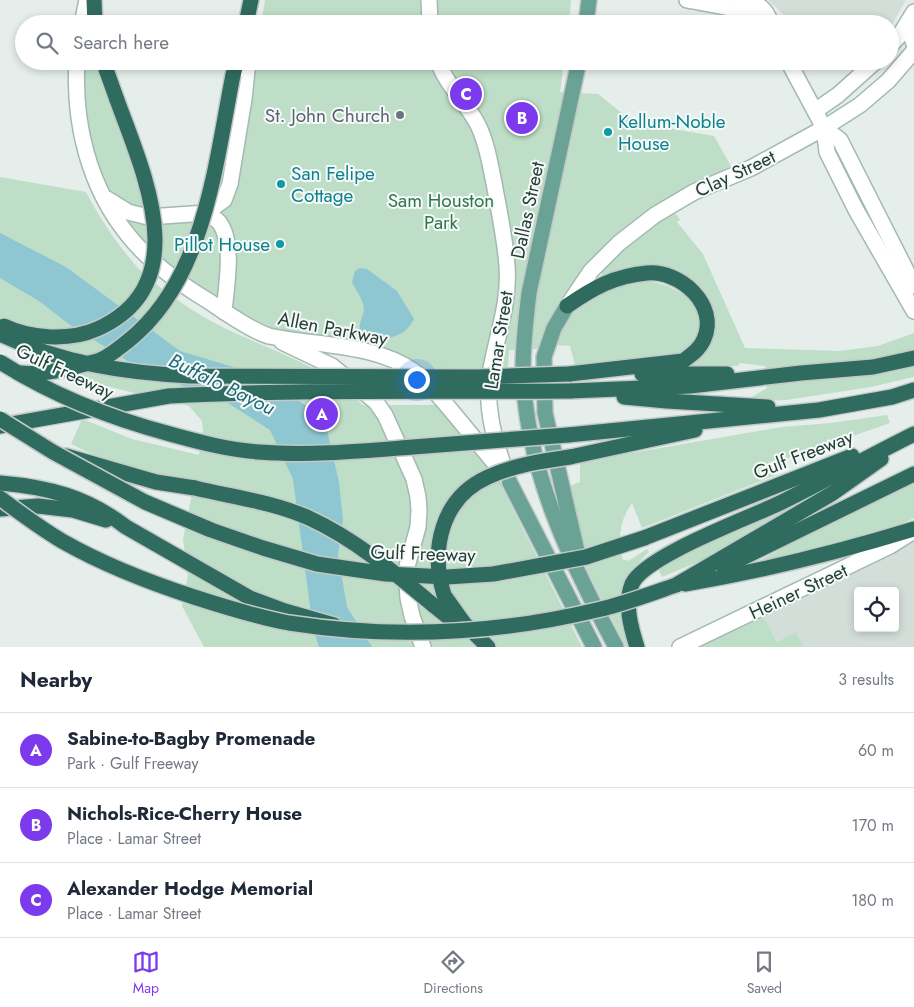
<!DOCTYPE html>
<meta charset="utf-8">
<style>
body{margin:0;font-family:Jost,sans-serif;background:#f6f6f7;color:#1f2937}
.controls{position:absolute;right:15px;bottom:15px;display:grid;overflow:hidden;border-radius:5px;box-shadow:0 2px 8px #0003}
.controls button{width:45px;height:45px;display:grid;place-items:center;padding:0;border:0;border-bottom:1px solid #e0e1e3;background:#fff;color:#1f2937;font:25px sans-serif}
.you{position:absolute;left:416px;top:379px;width:18px;height:18px;margin:-12px;border:4px solid #fff;border-radius:50%;background:#1a73e8;box-shadow:0 0 0 8px #1a73e833}
.badge{display:grid;place-items:center;width:32px;height:32px;border-radius:50%;background:#7c3aed;color:#fff;font-size:16px;font-weight:700}
.pin{position:absolute;translate:-50% -50%;border:2px solid #fff;box-shadow:0 1px 5px #0006}
.list{margin:0;padding:0;list-style:none}
h2{display:flex;justify-content:space-between;align-items:center;height:65px;margin:0;padding:0 20px;font-size:21px}
h2 small{font-size:16px;font-weight:400;color:#747a83}
.list li{display:grid;grid-template-columns:32px 1fr auto;gap:15px;align-items:center;box-sizing:border-box;height:75px;padding:0 20px;border-top:1px solid #e0e1e3}
.list b{display:block;font-size:19px;white-space:nowrap}
.list p{margin:0;font-size:16px;white-space:nowrap;color:#747a83}
.list em{font-size:16px;font-style:normal;color:#747a83}
.icon{flex:none;width:28px;height:28px;fill:none;stroke:currentColor;stroke-width:2;stroke-linecap:round;stroke-linejoin:round}
.map{position:relative;flex:none;width:914px;height:647px;overflow:hidden}
.search{position:absolute;background:#fff;box-shadow:0 2px 8px #0003;left:15px;right:15px;top:15px;height:55px;display:flex;align-items:center;gap:12px;box-sizing:border-box;padding:0 18px;border-radius:28px;color:#747a83;font-size:19px}
.sheet{height:290px;background:#fff}
nav{display:flex;justify-content:space-around;align-items:center;box-sizing:border-box;height:70px;border-top:1px solid #e0e1e3;background:#fff;font-size:14px;color:#747a83}
nav a{display:grid;justify-items:center;gap:2px}
nav .on{color:#7c3aed}
.map>svg:first-child{display:block}
.built{fill:#d3ded9;fill-rule:evenodd}
.green{fill:#bedec7}
.water{fill:#8ec6d1}
.lines{fill:none;stroke-linecap:round;stroke-linejoin:round}
.secondary-casing{stroke:#a3b9b2;stroke-width:18}
.primary-casing{stroke:#c2c9c7;stroke-width:18}
.highway-casing{stroke:#c2c9c7;stroke-width:18}
.secondary{stroke:#fff;stroke-width:15}
.primary{stroke:#6aa295;stroke-width:15}
.highway{stroke:#306b60;stroke-width:15}
.highway-bridge-casing{stroke:#c2c9c7;stroke-width:18;stroke-linecap:butt}
.highway-bridge{stroke:#306b60;stroke-width:15}
.worship-dot{fill:#6b7280;stroke:#f5faf8;stroke-width:2}
.culture-dot{fill:#0f9aa8;stroke:#f5faf8;stroke-width:2}
.labels{text-anchor:middle;stroke-width:4;stroke-linejoin:round;paint-order:stroke}
.worship-label{font-size:19px;fill:#5b616d;stroke:#f5faf8;text-anchor:end}
.culture-label{font-size:19px;fill:#0d838f;stroke:#f5faf8;text-anchor:start}
.street-label{font-size:19px;fill:#243f38;stroke:#f5faf8}
.park-label{font-size:19px;fill:#2e764b;stroke:#f5faf8}
.water-label{font-size:20px;font-style:italic;fill:#1e6a7b;stroke:#f5faf8}
</style>
<div class="map">
<svg width="914" height="647" viewBox="0 0 914 647">
<rect width="100%" height="100%" fill="#e5eeea"/>
<g class="built">
<polygon points="768,0 906,0 890,28 890,24 794,24"/>
<path d="M914,538V647H780L763,614ZM858,591H895V628H858Z"/>
</g>
<g class="green">
<polygon points="265,0 571,0 569,24 261,24"/>
<path d="M83,61H94L134,171L146,212L193,219L235,188L256,61H564L560,92L598,94L623,114L644,124L714,136L731,166L689,188L582,271L560,300L547,327L540,349L509,350L508,368H422L269,329C249,321 232,308 214,296C189,281 164,265 145,243C114,209 86,149 82,103C82,89 83,75 83,61Z"/>
<path d="M0,177L86,192C100,219 117,244 137,267C154,285 189,309 211,321C253,344 301,357 340,385C348,391 356,399 363,405H440L484,460L501,485L582,647H204L182,606L188,575L183,539L194,484L153,475L106,461L71,444L82,419L132,439L199,455L203,431L202,421L189,406L60,375L0,329Z"/>
<path d="M673,213L677,215L680,220L677,222L703,254L745,348L839,351L878,346L914,333V377L871,387L786,400L761,401L748,399L767,388L765,366L740,363L738,366L683,368C704,357 705,350 714,330L679,277H603L601,272C614,259 657,217 673,213Z"/>
<polygon points="636,282 652,282 668,286 690,298 700,314 699,338 679,356 577,367 575,365 570,346 554,345 565,323 583,302 608,287"/>
<path d="M887,415L890,423L792,457L770,462L771,471H775L776,475L642,528L632,503C620,519 617,541 623,560H626L628,561L647,549L649,552L634,567L636,568C615,594 617,618 629,647H626L587,570L567,487L580,482V462L782,427L831,423Z"/>
<polygon points="914,477 914,518 878,535 752,565"/>
<polygon points="811,493 813,497 699,563 698,562 662,577 658,568 663,565"/>
<polygon points="763,614 777,642 796,632 803,646 800,647 697,647"/>
</g>
<g class="water">
<polygon points="0,233 66,267 180,351 260,375 305,405 327,430 339,482 343,520 338,555 347,607 372,647 319,647 313,628 293,479 270,430 228,403 142,370 70,325 39,301 0,278"/>
<path d="M360,268L367,269L397,291L414,319C405,338 388,338 369,341C349,326 368,318 363,304C361,296 355,289 352,282L355,271Z"/>
</g>
<g class="lines">
<defs>
<g id="secondary">
<polyline points="429,0 430,24"/>
<path d="M687,0C707,4 751,8 763,24"/>
<path d="M737,0C756,4 764,3 771,24"/>
<polyline points="82,24 87,0"/>
<polyline points="914,34 912,38 914,44"/>
<polyline points="890,46 900,35 914,12"/>
<path d="M77,61C73,123 89,187 128,235C150,263 180,284 210,302C223,311 255,332 269,336C314,346 376,343 415,372C426,379 435,392 444,402C466,428 487,454 509,481"/>
<path d="M438,61C446,85 467,103 478,125C487,143 490,164 494,183C499,211 505,238 507,266C510,303 496,338 490,374C485,406 494,439 505,470"/>
<polyline points="788,61 824,128 827,152 856,210 914,311"/>
<polyline points="815,111 838,95 876,61"/>
<polyline points="824,128 840,140 914,286"/>
<polyline points="107,199 128,212 148,217 206,213 224,200 230,184 244,99 248,61"/>
<path d="M206,213C210,215 215,218 219,222C235,243 226,287 224,312"/>
<polyline points="568,305 591,271 619,243 655,215 694,192 751,168 824,128 860,105 888,81 914,51"/>
<polyline points="282,342 332,366 376,402 385,415 414,479 418,497 419,510 418,527 406,570 408,598 412,616 423,647"/>
<polyline points="680,647 890,546 914,531"/>
</g>
<g id="primary">
<polyline points="586,24 589,0"/>
<path d="M579,61L529,293C526,318 523,344 523,369C525,469 570,561 616,647"/>
<polyline points="567,306 554,328 544,357 545,413 578,555"/>
<polyline points="509,481 594,647"/>
</g>
<g id="highway">
<polyline points="94,0 95,24"/>
<polyline points="246,24 251,0"/>
<polyline points="103,61 117,100"/>
<polyline points="233,75 237,61"/>
<path d="M567,306C593,288 614,276 647,273C680,270 719,305 704,339C700,349 691,355 683,361L569,374"/>
<polyline points="642,374 727,374"/>
<polyline points="570,391 690,386 801,373 873,367 914,358"/>
<polyline points="624,397 667,401 768,407"/>
<polyline points="0,426 169,396"/>
<polyline points="568,435 819,410 892,397 914,390"/>
<polyline points="66,456 156,482 195,488"/>
<polyline points="570,457 695,430"/>
<path d="M0,483C48,487 87,497 126,527L250,598L285,611L334,625"/>
<polyline points="0,509 38,506 73,510 106,520"/>
<polyline points="644,538 852,456"/>
<polyline points="724,567 914,474"/>
<path d="M685,584C762,571 839,552 914,529"/>
<polyline points="676,585 833,493 881,459"/>
<polyline points="444,595 464,623 488,647"/>
<polyline points="433,605 459,626"/>
<path d="M637,647C631,628 624,604 632,584C644,556 752,517 782,502C826,480 870,456 914,434"/>
</g>
</defs>
<use href="#secondary" class="secondary-casing"/>
<use href="#primary" class="primary-casing"/>
<use href="#highway" class="highway-casing"/>
<use href="#secondary" class="secondary"/>
<use href="#primary" class="primary"/>
<use href="#highway" class="highway"/>
<defs>
<g id="highway-bridge">
<path d="M4,326C31,339 70,341 97,329C196,285 144,174 117,100"/>
<path d="M0,334C60,363 125,373 191,376L477,377L569,374"/>
<path d="M0,362C52,395 110,418 170,434C199,442 229,450 259,452C310,456 362,451 413,447C465,443 516,439 568,435"/>
<path d="M19,373C38,375 56,371 75,367C83,364 92,363 100,360C110,356 120,347 128,341C205,280 215,165 233,75"/>
<path d="M169,396C302,389 436,392 570,391"/>
<polyline points="0,419 53,452 145,502 211,530 263,548 317,564 386,574 447,577 493,574 586,557 644,538"/>
<path d="M195,488C232,497 274,502 309,518C355,539 395,573 433,605"/>
<path d="M0,498C20,513 40,528 62,541C104,565 148,582 194,597C225,607 257,617 289,623C392,639 496,634 597,610C624,604 650,594 676,585"/>
<path d="M444,595C430,550 441,498 488,477C514,465 542,461 570,457"/>
</g>
</defs>
<use href="#highway-bridge" class="highway-bridge-casing"/>
<use href="#highway-bridge" class="highway-bridge"/>
</g>
<circle class="worship-dot" cx="400" cy="115" r="5"/>
<g class="culture-dot">
<circle cx="608" cy="132" r="5"/>
<circle cx="281" cy="184" r="5"/>
<circle cx="280" cy="244" r="5"/>
</g>
<g class="labels">
<g class="worship-label">
<text x="390" y="122">St. John Church</text>
</g>
<g class="culture-label">
<text x="618" y="128">Kellum-Noble<tspan x="618" dy="22">House</tspan></text>
<text x="291" y="180">San Felipe<tspan x="291" dy="22">Cottage</tspan></text>
<text x="270" y="251" text-anchor="end">Pillot House</text>
</g>
<g class="street-label">
<text transform="translate(735 173) rotate(-25)" y="7">Clay Street</text>
<text transform="translate(527 210) rotate(-78)" y="7">Dallas Street</text>
<text transform="translate(333 328) rotate(11)" y="7">Allen Parkway</text>
<text transform="translate(498 340) rotate(-81)" y="7">Lamar Street</text>
<text transform="translate(65 371) rotate(25)" y="7">Gulf Freeway</text>
<text transform="translate(803 454) rotate(-21)" y="7">Gulf Freeway</text>
<text transform="translate(423 553) rotate(2)" y="7">Gulf Freeway</text>
<text transform="translate(798 591) rotate(-25)" y="7">Heiner Street</text>
</g>
<g class="park-label">
<text x="441" y="207">Sam Houston<tspan x="441" dy="22">Park</tspan></text>
</g>
<g class="water-label">
<text transform="translate(222 384) rotate(26)" y="7">Buffalo Bayou</text>
</g>
</g>
</svg>
<div class="controls">
<button><svg class="icon" aria-label="locate" viewBox="0 0 24 24"><circle cx="12" cy="12" r="6"/><path d="M12 2v4M12 18v4M2 12h4M18 12h4"/></svg></button>
</div>
<div class="you"></div>
<div class="pin badge" style="left:322px;top:414px">A</div>
<div class="pin badge" style="left:522px;top:118px">B</div>
<div class="pin badge" style="left:466px;top:94px">C</div>
<div class="search"><svg class="icon" aria-label="search" viewBox="0 0 24 24"><circle cx="10" cy="10" r="6"/><path d="M15 15l6 6"/></svg>Search here</div>
</div>
<section class="sheet">
<h2>Nearby<small>3 results</small></h2>
<ul class="list">
<li><span class="badge">A</span><div><b>Sabine-to-Bagby Promenade</b><p>Park · Gulf Freeway</p></div><em>60 m</em></li>
<li><span class="badge">B</span><div><b>Nichols-Rice-Cherry House</b><p>Place · Lamar Street</p></div><em>170 m</em></li>
<li><span class="badge">C</span><div><b>Alexander Hodge Memorial</b><p>Place · Lamar Street</p></div><em>180 m</em></li>
</ul>
</section>
<nav>
<a class="on"><svg class="icon" aria-label="map" viewBox="0 0 24 24"><path d="M3 6l6-2 6 2 6-2v14l-6 2-6-2-6 2zM9 4v14M15 6v14"/></svg>Map</a>
<a><svg class="icon" aria-label="directions" viewBox="0 0 24 24"><path d="M12 3l9 9-9 9-9-9zM9 14v-3h6M13 9l2 2-2 2"/></svg>Directions</a>
<a><svg class="icon" aria-label="saved" viewBox="0 0 24 24"><path d="M7 4h10v16l-5-4-5 4z"/></svg>Saved</a>
</nav>
